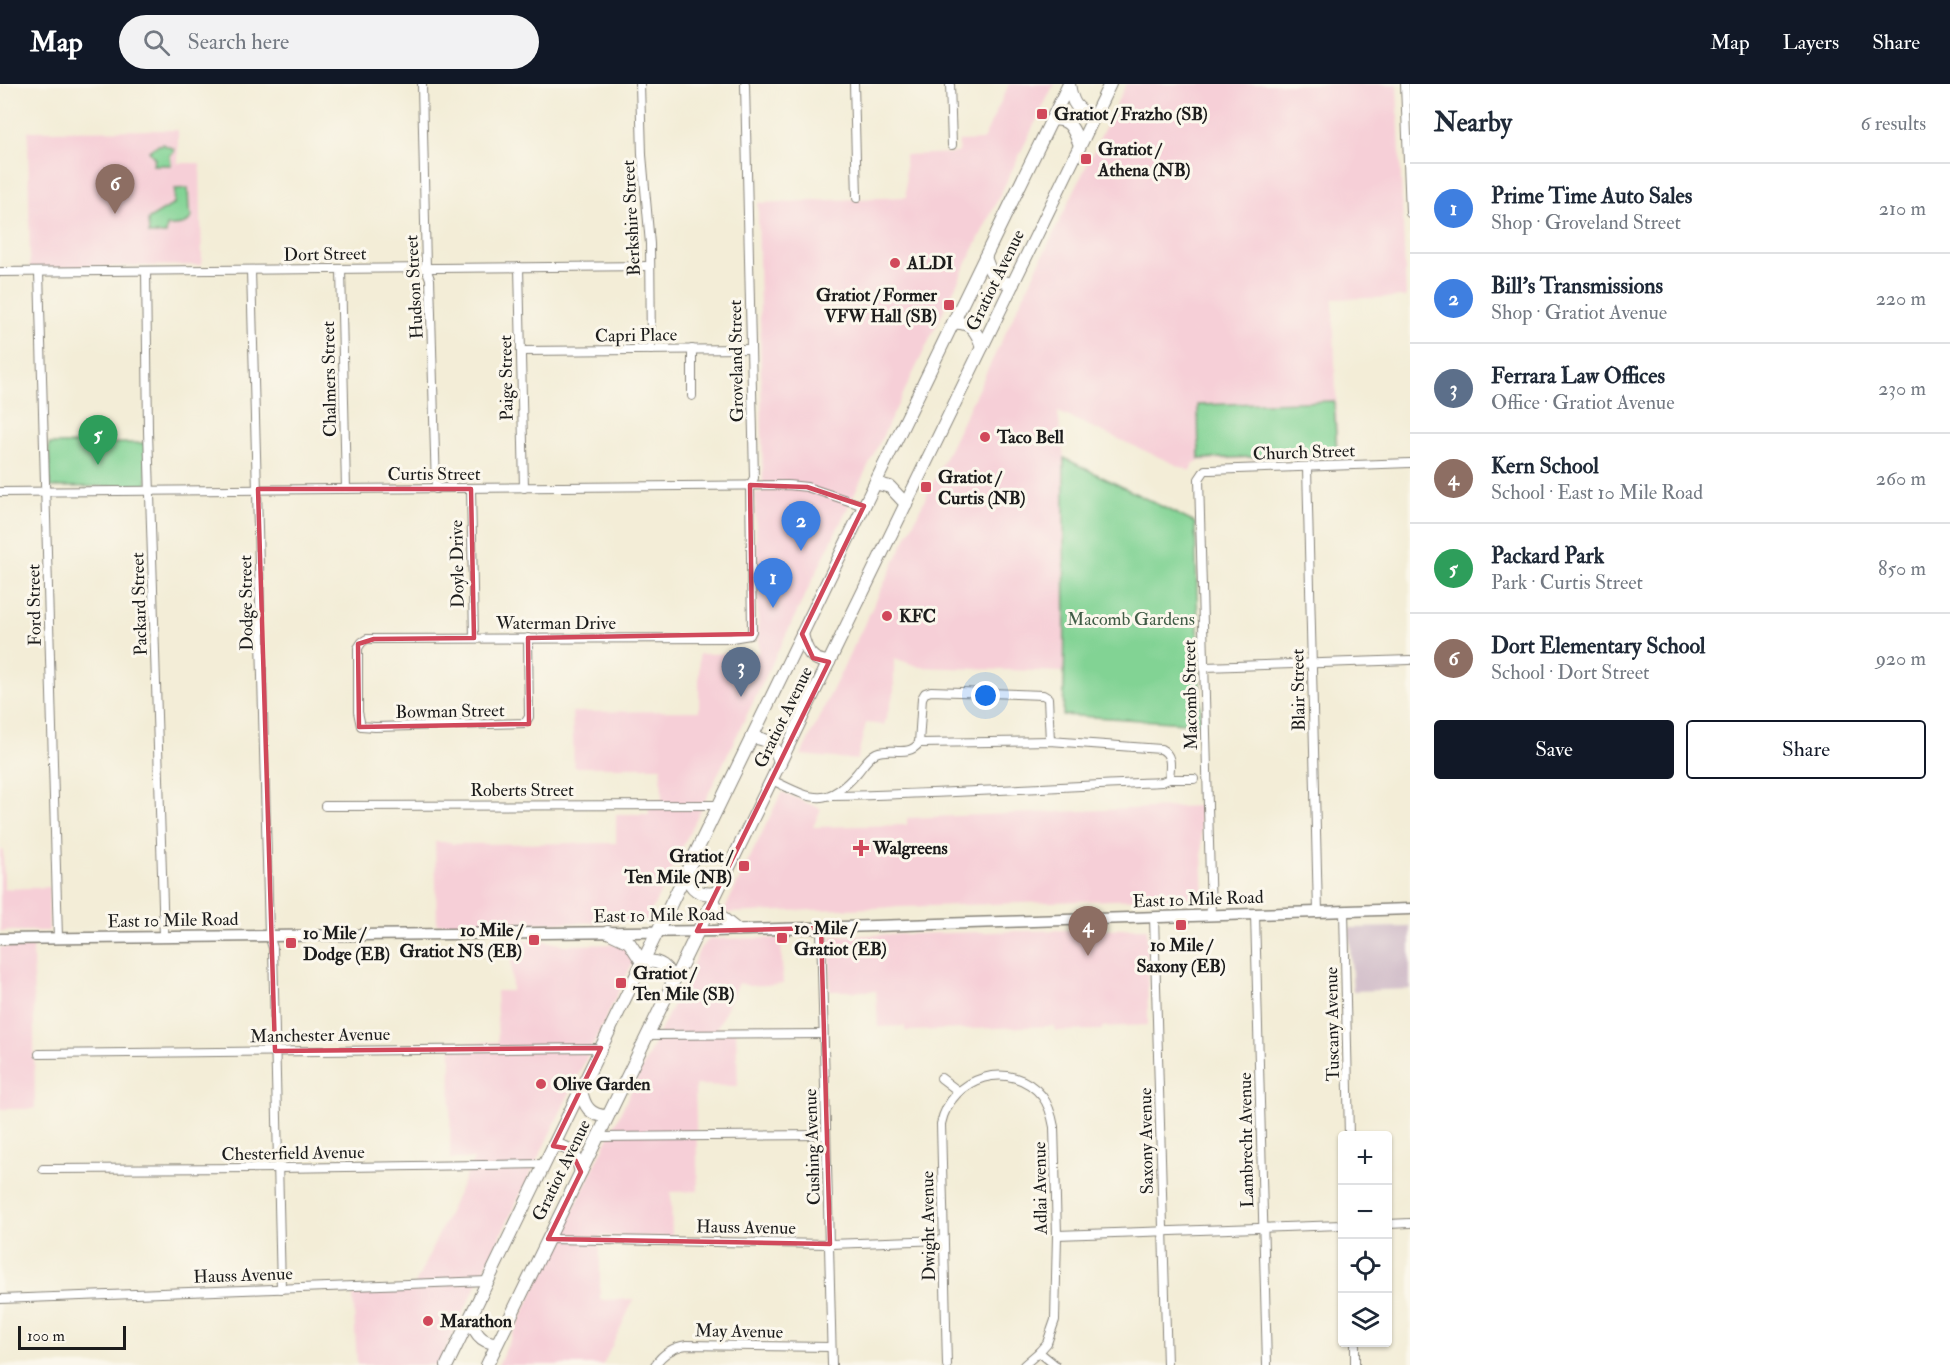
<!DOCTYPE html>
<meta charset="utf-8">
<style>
body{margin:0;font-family:"IM FELL Double Pica",serif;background:#f2f2f3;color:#1f2937}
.controls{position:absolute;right:18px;bottom:18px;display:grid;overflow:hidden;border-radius:6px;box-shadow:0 2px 4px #0004}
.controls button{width:54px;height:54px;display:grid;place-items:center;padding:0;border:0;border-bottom:2px solid #e0e1e3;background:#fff;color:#1f2937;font:30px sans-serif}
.scale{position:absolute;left:18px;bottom:15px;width:108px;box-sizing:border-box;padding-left:6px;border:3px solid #1c1c1c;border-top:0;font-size:16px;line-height:21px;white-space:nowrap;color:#1c1c1c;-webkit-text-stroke:4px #fbf7ec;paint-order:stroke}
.you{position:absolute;left:986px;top:612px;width:21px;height:21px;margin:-15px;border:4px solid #fff;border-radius:50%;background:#1a73e8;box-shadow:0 0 0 9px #1a73e833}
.badge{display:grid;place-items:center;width:39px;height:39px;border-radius:50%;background:#111827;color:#fff;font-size:20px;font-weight:700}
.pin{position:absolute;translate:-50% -50px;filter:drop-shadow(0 2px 3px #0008)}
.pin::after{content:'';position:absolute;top:32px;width:21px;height:18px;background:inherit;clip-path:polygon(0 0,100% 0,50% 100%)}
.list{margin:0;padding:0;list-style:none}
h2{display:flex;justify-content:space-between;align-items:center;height:78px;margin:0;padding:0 24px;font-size:26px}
h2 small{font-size:20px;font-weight:400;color:#747a83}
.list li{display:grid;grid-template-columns:39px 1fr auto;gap:18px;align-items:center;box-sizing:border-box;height:90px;padding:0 24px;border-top:2px solid #e0e1e3}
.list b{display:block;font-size:22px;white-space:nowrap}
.list p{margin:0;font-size:20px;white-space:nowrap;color:#747a83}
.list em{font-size:20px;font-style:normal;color:#747a83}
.actions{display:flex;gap:12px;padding:18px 24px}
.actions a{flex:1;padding:14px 0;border:2px solid #111827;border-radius:6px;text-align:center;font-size:21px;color:#111827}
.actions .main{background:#111827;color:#fff}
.icon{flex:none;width:33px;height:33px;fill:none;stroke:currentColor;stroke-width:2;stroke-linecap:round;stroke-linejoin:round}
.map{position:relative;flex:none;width:1410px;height:1281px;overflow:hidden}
header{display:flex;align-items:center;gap:36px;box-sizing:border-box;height:84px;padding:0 30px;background:#111827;color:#fff}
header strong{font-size:28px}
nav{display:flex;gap:33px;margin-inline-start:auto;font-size:21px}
.search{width:420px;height:54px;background:#f2f2f3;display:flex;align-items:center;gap:15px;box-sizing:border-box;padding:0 21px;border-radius:33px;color:#747a83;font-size:22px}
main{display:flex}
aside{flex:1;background:#fff}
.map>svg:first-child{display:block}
.built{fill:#f6cfd7}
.industrial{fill:#d1bdc9}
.green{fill:#82d394;stroke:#4f7858;stroke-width:1.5}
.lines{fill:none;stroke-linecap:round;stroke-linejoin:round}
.street-casing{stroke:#88847a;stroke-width:10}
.secondary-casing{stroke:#88847a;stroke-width:13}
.primary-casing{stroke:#88847a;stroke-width:14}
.street{stroke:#fff;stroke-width:8}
.secondary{stroke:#fff;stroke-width:10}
.primary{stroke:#fff;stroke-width:12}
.marked{fill:none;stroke:#d1495b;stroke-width:4.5;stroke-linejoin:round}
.poi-dot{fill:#d1495b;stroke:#fbf7ec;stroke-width:2}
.labels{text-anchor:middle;stroke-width:6;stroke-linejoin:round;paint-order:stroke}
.poi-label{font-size:18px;font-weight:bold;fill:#1c1c1c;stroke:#fbf7ec;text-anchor:start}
.street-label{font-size:18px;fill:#1c1c1c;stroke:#fbf7ec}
.park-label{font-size:18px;fill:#405c46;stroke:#fbf7ec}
</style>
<header>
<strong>Map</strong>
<div class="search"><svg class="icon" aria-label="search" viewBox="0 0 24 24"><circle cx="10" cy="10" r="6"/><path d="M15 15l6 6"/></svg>Search here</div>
<nav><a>Map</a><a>Layers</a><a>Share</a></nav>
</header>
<main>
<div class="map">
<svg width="1410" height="1281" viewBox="0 0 1410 1281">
<rect width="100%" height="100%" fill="#fbf7ec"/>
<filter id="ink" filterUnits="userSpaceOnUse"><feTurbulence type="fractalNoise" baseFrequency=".0167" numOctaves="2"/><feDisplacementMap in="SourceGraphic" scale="12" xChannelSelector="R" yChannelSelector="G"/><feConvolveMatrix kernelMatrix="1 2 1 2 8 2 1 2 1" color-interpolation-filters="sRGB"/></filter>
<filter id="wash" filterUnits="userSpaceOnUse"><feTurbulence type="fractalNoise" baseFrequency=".008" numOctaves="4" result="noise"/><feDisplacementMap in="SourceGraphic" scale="24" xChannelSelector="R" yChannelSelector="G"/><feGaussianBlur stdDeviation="1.35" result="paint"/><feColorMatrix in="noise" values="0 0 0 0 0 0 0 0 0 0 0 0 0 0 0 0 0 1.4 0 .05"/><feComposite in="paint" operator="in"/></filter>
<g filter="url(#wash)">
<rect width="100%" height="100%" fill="#f3edd7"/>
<g class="built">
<polygon points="1009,0 1054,0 646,838 437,840 435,758 451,758 452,760 616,759 616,730 649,730 649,716 662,716 661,683 574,683 572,628 699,627 699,570 759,569 755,409 763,408 758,119 906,113 905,71 958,69 959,57 983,56"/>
<polygon points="1126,0 1397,0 1406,213 1333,215 1338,371 1199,377 1194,379 1190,387 1058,328 1064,374 1063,468 1065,588 920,583 894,574 894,608 884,641 866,639 857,676 801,671"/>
<polygon points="178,46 178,79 200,79 202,181 30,184 28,47"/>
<polygon points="782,708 821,725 813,743 907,741 907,734 1200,722 1204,813 723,829"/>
<polygon points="0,766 3,766 4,805 49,803 49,847 0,847"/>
<polygon points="1147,844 1148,941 1102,943 1102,946 1055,947 1054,942 905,947 905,942 878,943 876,907 830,907 830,869 831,852"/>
<polygon points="772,854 781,855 783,900 749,902 739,899 717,944 736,944 738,1002 695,1001 698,1107 671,1108 672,1153 600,1152 600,1216 634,1215 603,1281 498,1281 701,863 710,855"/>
<polygon points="540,856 565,861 625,860 634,876 438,1281 357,1281 353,1209 412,1207 474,1075 450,1075 451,959 498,958 496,907 512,907 511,857"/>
<polygon points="33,862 35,1025 0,1025 0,863"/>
</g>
<polygon class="industrial" points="1410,843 1410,905 1353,907 1349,844"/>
<g class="green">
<polygon points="162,60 174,65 174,68 170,71 171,81 153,81 155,75 149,67 156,62"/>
<path d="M188,104L189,126L192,132C187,143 178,142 167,142L166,150H149L148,137L149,135L174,120L175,105Z"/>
<polygon points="1334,317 1337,370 1199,375 1198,321"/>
<polygon points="146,359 147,402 50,403 49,360"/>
<path d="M1064,374L1195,439L1201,640L1063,631C1067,545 1063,460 1064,374Z"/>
</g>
</g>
<g filter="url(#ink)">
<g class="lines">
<defs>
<g id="street">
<polyline points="422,0 426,184 430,195 436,405"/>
<polyline points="640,0 642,71 650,160 651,266"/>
<polyline points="854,0 857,114"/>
<polyline points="950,0 952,61"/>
<polyline points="1405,0 1410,129"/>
<polyline points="519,183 524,404"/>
<polyline points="341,185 346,405"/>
<polyline points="251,186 269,851 273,864 281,1205"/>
<polyline points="146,187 148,347 164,853"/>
<polyline points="0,188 650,182"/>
<polyline points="39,188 58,854"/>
<polyline points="692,265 692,312"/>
<polyline points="521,267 751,265"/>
<polyline points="1307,383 1318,828"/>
<polyline points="471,405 474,554"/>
<polyline points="0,408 788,401 807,403 864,422"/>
<polyline points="528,554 529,633 525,639 375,643 361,642 358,628 358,564 362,558 367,555 732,554 750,551 752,547 750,401 754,394 745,0"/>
<polyline points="1205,583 1410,576"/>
<path d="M919,659L1050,657L1161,665C1173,671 1170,683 1169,695"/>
<path d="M772,696C810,714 826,726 857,689C863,682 868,673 876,669C890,662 908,674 919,659L922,614L925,609L931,607L1043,611L1048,614L1050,657"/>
<path d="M831,712C941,710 1051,703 1162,698L1169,695H1194"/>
<polyline points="325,722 719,721"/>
<polyline points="1344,827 1349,1052"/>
<polyline points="1255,830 1267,1281"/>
<polyline points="1211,831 1199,395 1205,386 1210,386 1410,379"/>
<polyline points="1154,833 1167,1281"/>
<polyline points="821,844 832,1281"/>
<polyline points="647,951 823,950"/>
<polyline points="39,970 600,964"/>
<polyline points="941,994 958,1007"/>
<polyline points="597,1053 826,1051"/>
<polyline points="43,1085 277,1084 544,1080"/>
<polyline points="1388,1140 1410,1139"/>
<polyline points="1057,1151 1342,1141"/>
<polyline points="548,1155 830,1160 943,1156"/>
<polyline points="0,1215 488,1197"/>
<polyline points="1355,1258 1355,1281"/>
<polyline points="1039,1268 1055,1281"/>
<path d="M655,1281C663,1269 673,1263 687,1261L831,1263"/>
<path d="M947,1281L941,1040C951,992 1011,974 1042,1012C1049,1021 1052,1032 1054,1043L1057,1151L1055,1236L1047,1259L1039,1268L1024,1281"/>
</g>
<polyline id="secondary" points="0,855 714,847 1410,825"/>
<g id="primary">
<path d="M1069,0C1072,20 1076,25 1094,33"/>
<path d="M1051,36C1070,32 1074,47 1080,61"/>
<path d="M985,173C991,190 993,197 1013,200"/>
<path d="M953,239C971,237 977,248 982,263"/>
<polyline points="875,399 890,403 906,420"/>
<path d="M802,550C806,567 811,577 829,578"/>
<path d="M751,654C769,653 777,664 780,680"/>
<path d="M686,789C690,806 699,811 716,809"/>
<polyline points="713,816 721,833 737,846"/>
<polyline points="608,848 629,858 642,878"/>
<path d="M642,878C660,875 669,883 672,899"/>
<path d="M581,1006C584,1022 590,1032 607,1032"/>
<path d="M553,1062C571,1061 577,1072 581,1088"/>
<path d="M471,1232C474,1248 480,1259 497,1259"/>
<polyline points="447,1281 1069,0"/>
<polyline points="487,1281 1110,0"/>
</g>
</defs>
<use href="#street" class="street-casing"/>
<use href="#secondary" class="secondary-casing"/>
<use href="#primary" class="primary-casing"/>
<use href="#street" class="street"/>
<use href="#secondary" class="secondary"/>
<use href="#primary" class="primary"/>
</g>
</g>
<path class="marked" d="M750,401L807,403L864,422L802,550L813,574L829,578L697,847L821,844L830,1160L548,1155L581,1088L570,1065L553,1062L601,964L275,967L258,405H471L474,554L374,555L358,560L359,643L529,640L528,554L752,550Z"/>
<g class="poi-dot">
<rect x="1036" y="24" width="12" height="12" rx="3"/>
<rect x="1080" y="69" width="12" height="12" rx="3"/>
<circle cx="895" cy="179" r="6"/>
<rect x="943" y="215" width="12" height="12" rx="3"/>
<circle cx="985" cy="353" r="6"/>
<rect x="920" y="397" width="12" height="12" rx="3"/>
<circle cx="887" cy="532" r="6"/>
<path d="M858 755h6v6h6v6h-6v6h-6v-6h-6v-6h6z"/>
<rect x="738" y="776" width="12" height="12" rx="3"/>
<rect x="1175" y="835" width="12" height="12" rx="3"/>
<rect x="776" y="848" width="12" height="12" rx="3"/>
<rect x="528" y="850" width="12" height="12" rx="3"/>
<rect x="285" y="853" width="12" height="12" rx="3"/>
<rect x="615" y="893" width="12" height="12" rx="3"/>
<circle cx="541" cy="1000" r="6"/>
<circle cx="428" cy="1237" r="6"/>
</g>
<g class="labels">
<g class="poi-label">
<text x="1054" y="36">Gratiot / Frazho (SB)</text>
<text x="1098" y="71">Gratiot /<tspan x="1098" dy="21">Athena (NB)</tspan></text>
<text x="907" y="185">ALDI</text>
<text x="937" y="217" text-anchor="end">Gratiot / Former<tspan x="937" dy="21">VFW Hall (SB)</tspan></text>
<text x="997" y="359">Taco Bell</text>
<text x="938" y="399">Gratiot /<tspan x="938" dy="21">Curtis (NB)</tspan></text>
<text x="899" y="538">KFC</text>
<text x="873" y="770">Walgreens</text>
<text x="732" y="778" text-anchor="end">Gratiot /<tspan x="732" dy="21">Ten Mile (NB)</tspan></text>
<text x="794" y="850">10 Mile /<tspan x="794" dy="21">Gratiot (EB)</tspan></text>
<text x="522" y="852" text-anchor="end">10 Mile /<tspan x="522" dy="21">Gratiot NS (EB)</tspan></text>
<text x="303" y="855">10 Mile /<tspan x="303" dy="21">Dodge (EB)</tspan></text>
<text x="1181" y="867" text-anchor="middle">10 Mile /<tspan x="1181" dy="21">Saxony (EB)</tspan></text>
<text x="633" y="895">Gratiot /<tspan x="633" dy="21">Ten Mile (SB)</tspan></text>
<text x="553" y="1006">Olive Garden</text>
<text x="440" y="1243">Marathon</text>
</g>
<g class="street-label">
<text transform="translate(631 134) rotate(-93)" y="6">Berkshire Street</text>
<text transform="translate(325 170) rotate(-1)" y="6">Dort Street</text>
<text transform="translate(995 196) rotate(-64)" y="6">Gratiot Avenue</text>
<text transform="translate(414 203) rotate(-93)" y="6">Hudson Street</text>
<text transform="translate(636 251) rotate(-1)" y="6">Capri Place</text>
<text transform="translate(736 277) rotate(-91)" y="6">Groveland Street</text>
<text transform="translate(506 294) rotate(-91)" y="6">Paige Street</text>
<text transform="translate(329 295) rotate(-91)" y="6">Chalmers Street</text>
<text transform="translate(1304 368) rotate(-2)" y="6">Church Street</text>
<text x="434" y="396">Curtis Street</text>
<text transform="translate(457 480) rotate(-91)" y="6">Doyle Drive</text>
<text transform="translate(246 519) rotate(-91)" y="6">Dodge Street</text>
<text transform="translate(139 520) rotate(-92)" y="6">Packard Street</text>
<text transform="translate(34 521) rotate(-91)" y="6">Ford Street</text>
<text x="556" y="545">Waterman Drive</text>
<text transform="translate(1298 606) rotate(-91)" y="6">Blair Street</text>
<text transform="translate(1190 611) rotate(-91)" y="6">Macomb Street</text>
<text transform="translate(450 627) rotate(-1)" y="6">Bowman Street</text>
<text transform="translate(783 633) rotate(-64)" y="6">Gratiot Avenue</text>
<text x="522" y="712">Roberts Street</text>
<text transform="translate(1198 815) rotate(-2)" y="6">East 10 Mile Road</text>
<text transform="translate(659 831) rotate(-1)" y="6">East 10 Mile Road</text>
<text transform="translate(173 836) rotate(-1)" y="6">East 10 Mile Road</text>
<text transform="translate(1332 940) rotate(-91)" y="6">Tuscany Avenue</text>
<text transform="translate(320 951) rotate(-1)" y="6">Manchester Avenue</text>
<text transform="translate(1246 1056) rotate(-91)" y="6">Lambrecht Avenue</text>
<text transform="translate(1146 1057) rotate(-91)" y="6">Saxony Avenue</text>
<text transform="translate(812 1063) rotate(-92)" y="6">Cushing Avenue</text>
<text transform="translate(293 1069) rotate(-1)" y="6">Chesterfield Avenue</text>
<text transform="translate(561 1086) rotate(-64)" y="6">Gratiot Avenue</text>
<text transform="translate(1040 1104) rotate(-91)" y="6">Adlai Avenue</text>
<text transform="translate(928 1142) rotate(-91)" y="6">Dwight Avenue</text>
<text transform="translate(746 1143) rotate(1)" y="6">Hauss Avenue</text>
<text transform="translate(243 1191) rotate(-2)" y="6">Hauss Avenue</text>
<text transform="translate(739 1247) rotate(1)" y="6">May Avenue</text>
</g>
<g class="park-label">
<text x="1131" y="541">Macomb Gardens</text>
</g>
</g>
</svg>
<div class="controls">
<button>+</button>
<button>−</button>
<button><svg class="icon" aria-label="locate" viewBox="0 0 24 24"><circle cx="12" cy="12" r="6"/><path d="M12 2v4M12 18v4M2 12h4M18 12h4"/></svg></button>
<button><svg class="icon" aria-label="layers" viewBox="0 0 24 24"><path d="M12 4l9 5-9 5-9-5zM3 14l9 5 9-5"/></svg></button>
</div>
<div class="scale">100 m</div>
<div class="you"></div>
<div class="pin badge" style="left:773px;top:524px;background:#3f7fe0">1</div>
<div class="pin badge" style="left:801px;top:467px;background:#3f7fe0">2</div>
<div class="pin badge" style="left:741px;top:613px;background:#5c6f8a">3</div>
<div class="pin badge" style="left:1088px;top:872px;background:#8d6e63">4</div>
<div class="pin badge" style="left:98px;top:381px;background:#2e9e5b">5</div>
<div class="pin badge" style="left:115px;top:130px;background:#8d6e63">6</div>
</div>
<aside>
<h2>Nearby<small>6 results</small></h2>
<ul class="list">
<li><span class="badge" style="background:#3f7fe0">1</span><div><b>Prime Time Auto Sales</b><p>Shop · Groveland Street</p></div><em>210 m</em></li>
<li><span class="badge" style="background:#3f7fe0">2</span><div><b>Bill's Transmissions</b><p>Shop · Gratiot Avenue</p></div><em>220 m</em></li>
<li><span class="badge" style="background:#5c6f8a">3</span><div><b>Ferrara Law Offices</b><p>Office · Gratiot Avenue</p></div><em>230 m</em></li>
<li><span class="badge" style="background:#8d6e63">4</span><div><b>Kern School</b><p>School · East 10 Mile Road</p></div><em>260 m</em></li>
<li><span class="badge" style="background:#2e9e5b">5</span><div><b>Packard Park</b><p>Park · Curtis Street</p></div><em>850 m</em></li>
<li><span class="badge" style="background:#8d6e63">6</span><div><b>Dort Elementary School</b><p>School · Dort Street</p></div><em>920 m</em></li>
</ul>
<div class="actions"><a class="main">Save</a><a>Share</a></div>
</aside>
</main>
